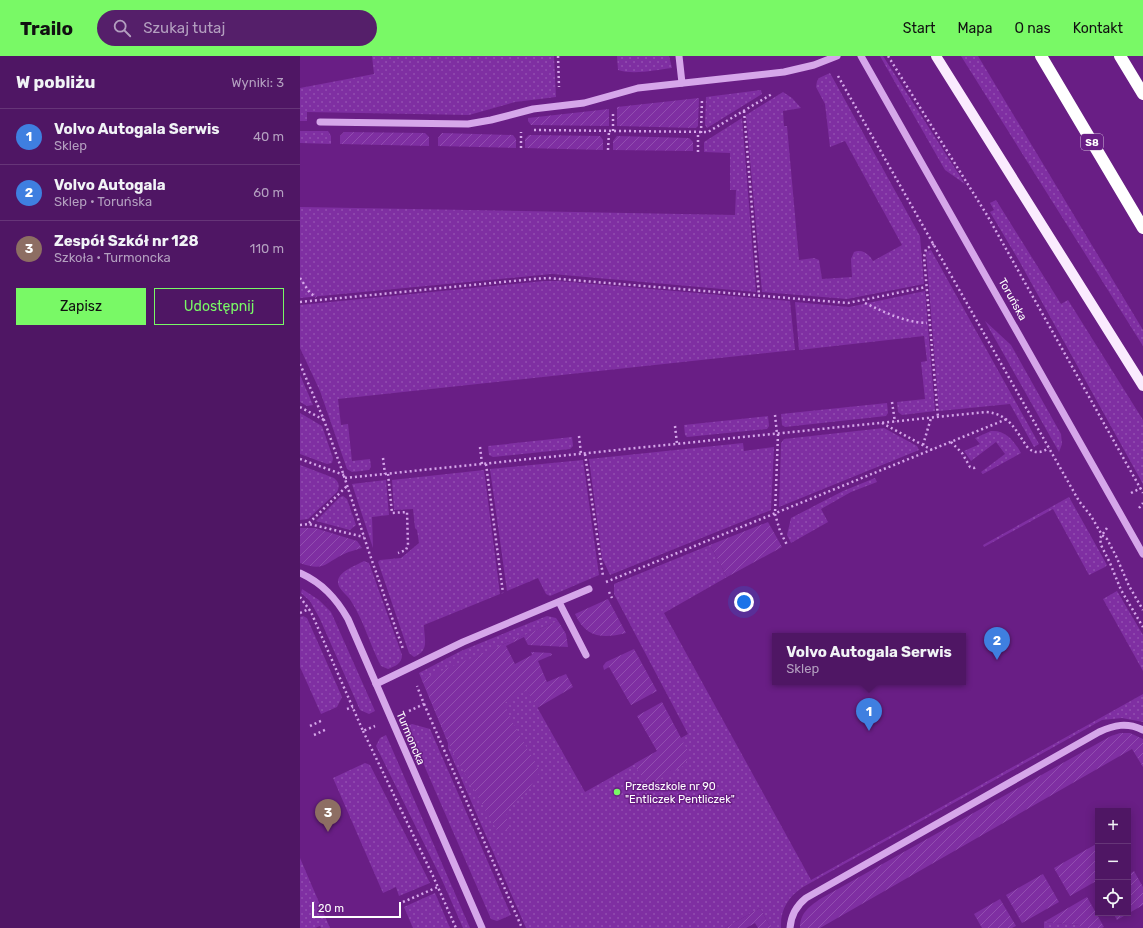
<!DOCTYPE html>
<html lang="pl">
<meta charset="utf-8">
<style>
body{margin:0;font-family:Rubik,sans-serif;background:#551f6a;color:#f1f3f6}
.controls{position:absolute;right:12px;bottom:12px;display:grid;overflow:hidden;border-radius:0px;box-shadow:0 2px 10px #0003}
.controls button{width:36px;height:36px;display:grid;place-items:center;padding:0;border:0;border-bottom:1px solid #663578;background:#4f1664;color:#f1f3f6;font:20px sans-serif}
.scale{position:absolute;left:12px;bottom:10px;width:89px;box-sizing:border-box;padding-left:4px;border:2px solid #fff;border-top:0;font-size:11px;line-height:14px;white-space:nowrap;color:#fff;-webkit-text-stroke:3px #691e85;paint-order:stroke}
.you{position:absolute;left:444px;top:546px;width:14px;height:14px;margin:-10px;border:3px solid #fff;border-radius:50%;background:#1a73e8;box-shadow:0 0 0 6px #1a73e833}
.badge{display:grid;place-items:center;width:26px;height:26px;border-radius:50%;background:#79f966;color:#fff;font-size:13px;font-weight:700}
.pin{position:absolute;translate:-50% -33px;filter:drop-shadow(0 1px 2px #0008)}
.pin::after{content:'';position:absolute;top:21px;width:14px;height:12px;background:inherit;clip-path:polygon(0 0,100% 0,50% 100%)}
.popup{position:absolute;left:472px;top:577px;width:194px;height:52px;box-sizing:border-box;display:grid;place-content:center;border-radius:0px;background:#4f1664;filter:drop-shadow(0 1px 3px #0005);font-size:13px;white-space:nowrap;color:#b39fbf}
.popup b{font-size:15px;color:#f1f3f6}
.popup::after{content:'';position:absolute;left:50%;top:100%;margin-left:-8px;border:8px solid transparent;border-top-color:#4f1664}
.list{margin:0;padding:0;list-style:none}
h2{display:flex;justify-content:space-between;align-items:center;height:52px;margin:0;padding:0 16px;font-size:17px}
h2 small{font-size:13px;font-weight:400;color:#b39fbf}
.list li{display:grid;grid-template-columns:26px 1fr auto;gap:12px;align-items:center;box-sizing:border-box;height:56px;padding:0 16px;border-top:1px solid #663578}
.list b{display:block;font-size:15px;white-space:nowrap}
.list p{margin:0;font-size:13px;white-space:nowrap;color:#b39fbf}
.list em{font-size:13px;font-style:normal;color:#b39fbf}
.actions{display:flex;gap:8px;padding:12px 16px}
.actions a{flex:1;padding:9px 0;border:1px solid #79f966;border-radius:0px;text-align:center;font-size:14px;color:#79f966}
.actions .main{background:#79f966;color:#111}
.icon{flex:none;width:22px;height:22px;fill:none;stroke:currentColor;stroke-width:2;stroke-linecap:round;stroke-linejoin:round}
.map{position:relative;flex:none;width:843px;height:872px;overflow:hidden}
header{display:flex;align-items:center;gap:24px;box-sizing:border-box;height:56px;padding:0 20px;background:#79f966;color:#111}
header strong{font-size:19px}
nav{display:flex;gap:22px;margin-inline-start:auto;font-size:14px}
.search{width:280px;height:36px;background:#551f6a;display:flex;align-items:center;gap:10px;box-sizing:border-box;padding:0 14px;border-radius:22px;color:#b39fbf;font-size:15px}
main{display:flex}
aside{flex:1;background:#4f1664}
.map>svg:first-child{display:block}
.grass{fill:url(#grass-dots)}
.garden{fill:url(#garden-furrows)}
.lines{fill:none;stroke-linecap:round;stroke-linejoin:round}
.path{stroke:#d6a7ea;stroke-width:2.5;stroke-dasharray:2 3;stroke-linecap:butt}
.minor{stroke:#d6a7ea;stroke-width:7}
.major{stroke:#faebfe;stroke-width:10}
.highway{stroke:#fff;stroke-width:12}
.poi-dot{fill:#79f966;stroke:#691e85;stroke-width:1.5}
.labels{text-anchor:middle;stroke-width:3;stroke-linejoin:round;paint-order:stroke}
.shield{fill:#691e85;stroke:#d2bcda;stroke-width:1}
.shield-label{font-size:10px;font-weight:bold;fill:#fff}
.street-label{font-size:11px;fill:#fff;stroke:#691e85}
.poi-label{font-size:11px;fill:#fff;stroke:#691e85;text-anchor:start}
</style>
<header>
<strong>Trailo</strong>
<div class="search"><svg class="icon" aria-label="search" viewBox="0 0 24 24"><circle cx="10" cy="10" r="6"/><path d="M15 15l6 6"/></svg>Szukaj tutaj</div>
<nav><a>Start</a><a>Mapa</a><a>O nas</a><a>Kontakt</a></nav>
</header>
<main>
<aside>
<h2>W pobliżu<small>Wyniki: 3</small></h2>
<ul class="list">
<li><span class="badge" style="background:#3f7fe0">1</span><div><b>Volvo Autogala Serwis</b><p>Sklep</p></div><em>40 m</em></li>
<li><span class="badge" style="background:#3f7fe0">2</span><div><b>Volvo Autogala</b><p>Sklep · Toruńska</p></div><em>60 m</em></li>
<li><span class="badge" style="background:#8d6e63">3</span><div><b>Zespół Szkół nr 128</b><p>Szkoła · Turmoncka</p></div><em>110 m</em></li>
</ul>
<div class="actions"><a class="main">Zapisz</a><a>Udostępnij</a></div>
</aside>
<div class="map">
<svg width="843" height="872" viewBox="0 0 843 872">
<defs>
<pattern id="grass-dots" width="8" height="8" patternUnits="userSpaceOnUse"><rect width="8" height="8" fill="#7f2fa2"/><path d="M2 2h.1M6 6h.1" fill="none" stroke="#924eb0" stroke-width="1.8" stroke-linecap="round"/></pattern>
<pattern id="garden-furrows" width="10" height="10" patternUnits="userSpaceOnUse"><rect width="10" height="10" fill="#7f2fa2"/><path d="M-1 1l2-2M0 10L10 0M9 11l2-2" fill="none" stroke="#924eb0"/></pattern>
</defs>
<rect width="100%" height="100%" fill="#691e85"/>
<g class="grass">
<polygon points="72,0 254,0 256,41 215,46 169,59 7,56 7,65 0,65 0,31 0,32 74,18"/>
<path d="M317,0H369L372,12C355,14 334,19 318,14Z"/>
<polygon points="580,0 583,0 665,128 645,114"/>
<polygon points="661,0 678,0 843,274 843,290"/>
<path d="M530,17L620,180L624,228L547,243L462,236L446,59L483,36L492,42L501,52L483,55L484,70H487L499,204L514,202L519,204L522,223L552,221L551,203L554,196C562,193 569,198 573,205L602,189L545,85L530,91L525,48L516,31L517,25L519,22Z"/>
<polygon points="461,34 462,38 407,72 405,69 406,41"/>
<polygon points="442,62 456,236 252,218 0,242 0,151 435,159 436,134 430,134 430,97 404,96 404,86"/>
<polygon points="0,75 28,75 31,80 31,88 0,87"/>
<polygon points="696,144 761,248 768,244 843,364 843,428 718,203 690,156 694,154 690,147"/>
<polygon points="631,194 739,388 734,391 710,348 639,355 626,196"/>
<polygon points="244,225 259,225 490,245 495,294 38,343 41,369 48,368 52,405 70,403 71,411 69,414 52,416 47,413 20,335 0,292 0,249"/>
<polygon points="625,235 635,355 602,359 598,356 597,346 625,343 621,306 627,305 624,280 499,294 495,246 549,251"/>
<polygon points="685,265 711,289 761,378 762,388 759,396"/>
<polygon points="0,319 13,349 7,350 0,346"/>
<polygon points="587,347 588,357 586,360 485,371 482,369 481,358"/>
<polygon points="0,357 22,370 33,402 32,407 27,408 0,398"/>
<polygon points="468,360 469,370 467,373 387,381 385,379 384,369"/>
<polygon points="584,372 617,390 619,394 479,451 481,387 484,383"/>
<path d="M691,375C706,374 714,385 721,397L683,418L681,416L705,398L696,386L671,405L664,395L680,388L675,382Z"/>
<polygon points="272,381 273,390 270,393 193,401 189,399 188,390"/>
<polygon points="443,387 444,395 474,391 471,454 310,519 302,502 289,403"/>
<polygon points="283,404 299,519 250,540 246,538 238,522 207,535 190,413"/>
<path d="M0,409L34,422C39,426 40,430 37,436L8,463L0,464Z"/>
<path d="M184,414L200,538L124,569C124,584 130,594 114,601L109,597L78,506L80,504L101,502L119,487L117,474L115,472L113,453L94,454L92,424Z"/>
<polygon points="575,422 577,426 551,436 521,453 528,466 491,487 487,479 491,462 543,435"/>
<polygon points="86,424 89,459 72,461 73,492 52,428"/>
<polygon points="43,440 47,443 56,469 50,474 16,465 40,441"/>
<polygon points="769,441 807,509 805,511 789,519 753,453 684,491 683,489"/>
<path d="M410,489L427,521L364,557L511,824L843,638V666L822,662L802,664L503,831C488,841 480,854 481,872H471L460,852L425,872H226L148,692V687L119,617L161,595L247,560L256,562L258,565L202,589L285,736L388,678L314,538V528Z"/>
<path d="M64,505L69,507L102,599C102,608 95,610 88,613L81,610C70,589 64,565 51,545C48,539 37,533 38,525C39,515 57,509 64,505Z"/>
<polygon points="2,533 19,544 31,556 75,655 69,658 60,654 20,563 10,545 1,537"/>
<polygon points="817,535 843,579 843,615 803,543"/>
<polygon points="3,560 7,562 42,641 37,651 21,658 0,611 0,561"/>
<polygon points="112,668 130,673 211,859 197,865 191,863 107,670"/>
<polygon points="86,679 170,872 163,872 142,824 76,690 80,682"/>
<polygon points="65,707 70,709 130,827 99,840 96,831 83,837 33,722"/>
<polygon points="0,802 30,872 21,872 20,870 15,872 0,872"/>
<polygon points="135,837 150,872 113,872 104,851"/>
<polygon points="744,866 780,869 779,872 744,872"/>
</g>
<g class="garden">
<polygon points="399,42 398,70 396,72 317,70 317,51"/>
<polygon points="309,53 309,70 231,69 228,65 228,62"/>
<polygon points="44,76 125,77 129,81 129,90 40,88 40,80"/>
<polygon points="142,77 213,79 216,83 216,92 138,90 138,82"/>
<polygon points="229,79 300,80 303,84 303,94 225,92 225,83"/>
<polygon points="317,80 389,82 393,86 393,95 313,94 313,85"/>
<polygon points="468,466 482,491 427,521 410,489"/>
<path d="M0,472H15L57,485L62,492C56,494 50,495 44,498C25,507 24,516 0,507Z"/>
<path d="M308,543L326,577C303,583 286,582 275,558Z"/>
<polygon points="258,565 266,578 268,591 228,589 224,581 206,590 215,608 232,599 231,596 251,597 252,599 238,605 247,626 266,618 273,631 237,652 227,634 203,648 240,716 225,738 216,744 208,755 206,760 209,772 199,778 151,693 122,623"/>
<polygon points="334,593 357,635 331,649 309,611 304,614 303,610 306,606"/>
<polygon points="362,646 389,697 385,709 349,729 342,721 334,708 357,695 337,660"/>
<path d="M820,677H830L843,683V711L832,693L520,872H500C500,857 509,851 520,843L811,680Z"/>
<polygon points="798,787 798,824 770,840 754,812"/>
<polygon points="834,815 843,831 843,849 817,864 813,857 828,857 828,819"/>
<polygon points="743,818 759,846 722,867 706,839"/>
<polygon points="787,841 804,871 802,872 779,872 780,869 744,866"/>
<polygon points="700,843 716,870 712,872 682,872 674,858"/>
<polygon points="460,852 471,872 458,872 455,867 446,872 425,872"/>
</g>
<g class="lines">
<g class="path">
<polyline points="258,0 259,31"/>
<polyline points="588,0 687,159 843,437"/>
<polyline points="538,20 779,445 791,460 802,479 807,483 816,500 829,530 843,554"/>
<polyline points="444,55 459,239"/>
<polyline points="234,74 408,76 472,38"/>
<polyline points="313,75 313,58"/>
<polyline points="401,77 402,43"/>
<polyline points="221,92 221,76"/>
<polyline points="308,94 309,75"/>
<polyline points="398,96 398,77"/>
<polyline points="634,188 626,193 624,201 638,361"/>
<polyline points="0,222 10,237 16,241"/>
<polyline points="0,246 233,223 248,222 548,247 626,231"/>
<path d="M565,247C586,257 604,266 627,267"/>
<polyline points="0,308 24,364 44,420 70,499 103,593"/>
<polyline points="592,346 595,366"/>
<polyline points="0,351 24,364"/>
<polyline points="475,359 477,378"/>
<polyline points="582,367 632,394"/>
<polyline points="375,370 377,388"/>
<polyline points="478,378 475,458 480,475 487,489"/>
<polyline points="279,380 281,398"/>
<polyline points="651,386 662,397 670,411 674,412 677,410"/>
<polyline points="623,389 631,362"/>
<polyline points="180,391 182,408"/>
<polyline points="285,398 303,520"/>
<polyline points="83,402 85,418"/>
<polyline points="0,403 44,419"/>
<polyline points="186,408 203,537"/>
<polyline points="88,418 92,457 107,456 108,489 106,494 98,497"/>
<path d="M45,422L686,356C710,358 715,374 728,392C735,398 741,397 749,392"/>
<polyline points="831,437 841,432"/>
<polyline points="839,452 843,447"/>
<polyline points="9,467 47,430"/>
<polyline points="0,469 9,468 64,481"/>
<polyline points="807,472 800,482 801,489 810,507 821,534 843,571"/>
<polyline points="306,526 707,363"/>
<polyline points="309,536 312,542"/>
<polyline points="0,541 11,556 63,675 75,670"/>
<polyline points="0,557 9,553"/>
<polyline points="124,648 222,872"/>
<polyline points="47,653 53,651"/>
<polyline points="109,655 124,648 117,630"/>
<polyline points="10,670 23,664"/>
<polyline points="63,675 133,820 156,872"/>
<polyline points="14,679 27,673"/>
<polyline points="103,846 138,831"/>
</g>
<g class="minor">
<polyline points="379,0 382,27"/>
<polyline points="561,0 843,498"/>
<polyline points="20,66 168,68 191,64 233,53 284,47 338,32 484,16 514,9 537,0"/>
<path d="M0,517C22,527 36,542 48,563L182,872"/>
<polyline points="259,546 286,599"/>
<polyline points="76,628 163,586 289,533"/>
<path d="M490,872C491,859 496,850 506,842L799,676C814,669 827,666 843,674"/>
</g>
<polyline class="major" points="636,0 843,330"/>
<g class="highway">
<polyline points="741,0 843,172"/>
<polyline points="820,0 843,38"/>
</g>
</g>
<circle class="poi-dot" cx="317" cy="736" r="4"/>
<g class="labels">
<rect class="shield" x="781" y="78" width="22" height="16" rx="3"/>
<g class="shield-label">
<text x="792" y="90">S8</text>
</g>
<g class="street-label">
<text transform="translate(713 243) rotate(61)" y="4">Toruńska</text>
<text transform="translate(111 682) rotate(67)" y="4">Turmoncka</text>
</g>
<g class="poi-label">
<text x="325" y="734">Przedszkole nr 90<tspan x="325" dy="13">"Entliczek Pentliczek"</tspan></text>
</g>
</g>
</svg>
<div class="controls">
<button>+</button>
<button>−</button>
<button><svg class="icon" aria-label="locate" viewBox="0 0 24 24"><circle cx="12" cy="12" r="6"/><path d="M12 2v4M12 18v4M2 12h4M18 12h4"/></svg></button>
</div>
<div class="scale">20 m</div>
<div class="you"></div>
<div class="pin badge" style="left:569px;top:675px;background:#3f7fe0">1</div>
<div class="popup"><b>Volvo Autogala Serwis</b>Sklep</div>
<div class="pin badge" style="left:697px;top:604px;background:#3f7fe0">2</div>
<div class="pin badge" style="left:28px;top:776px;background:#8d6e63">3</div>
</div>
</main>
